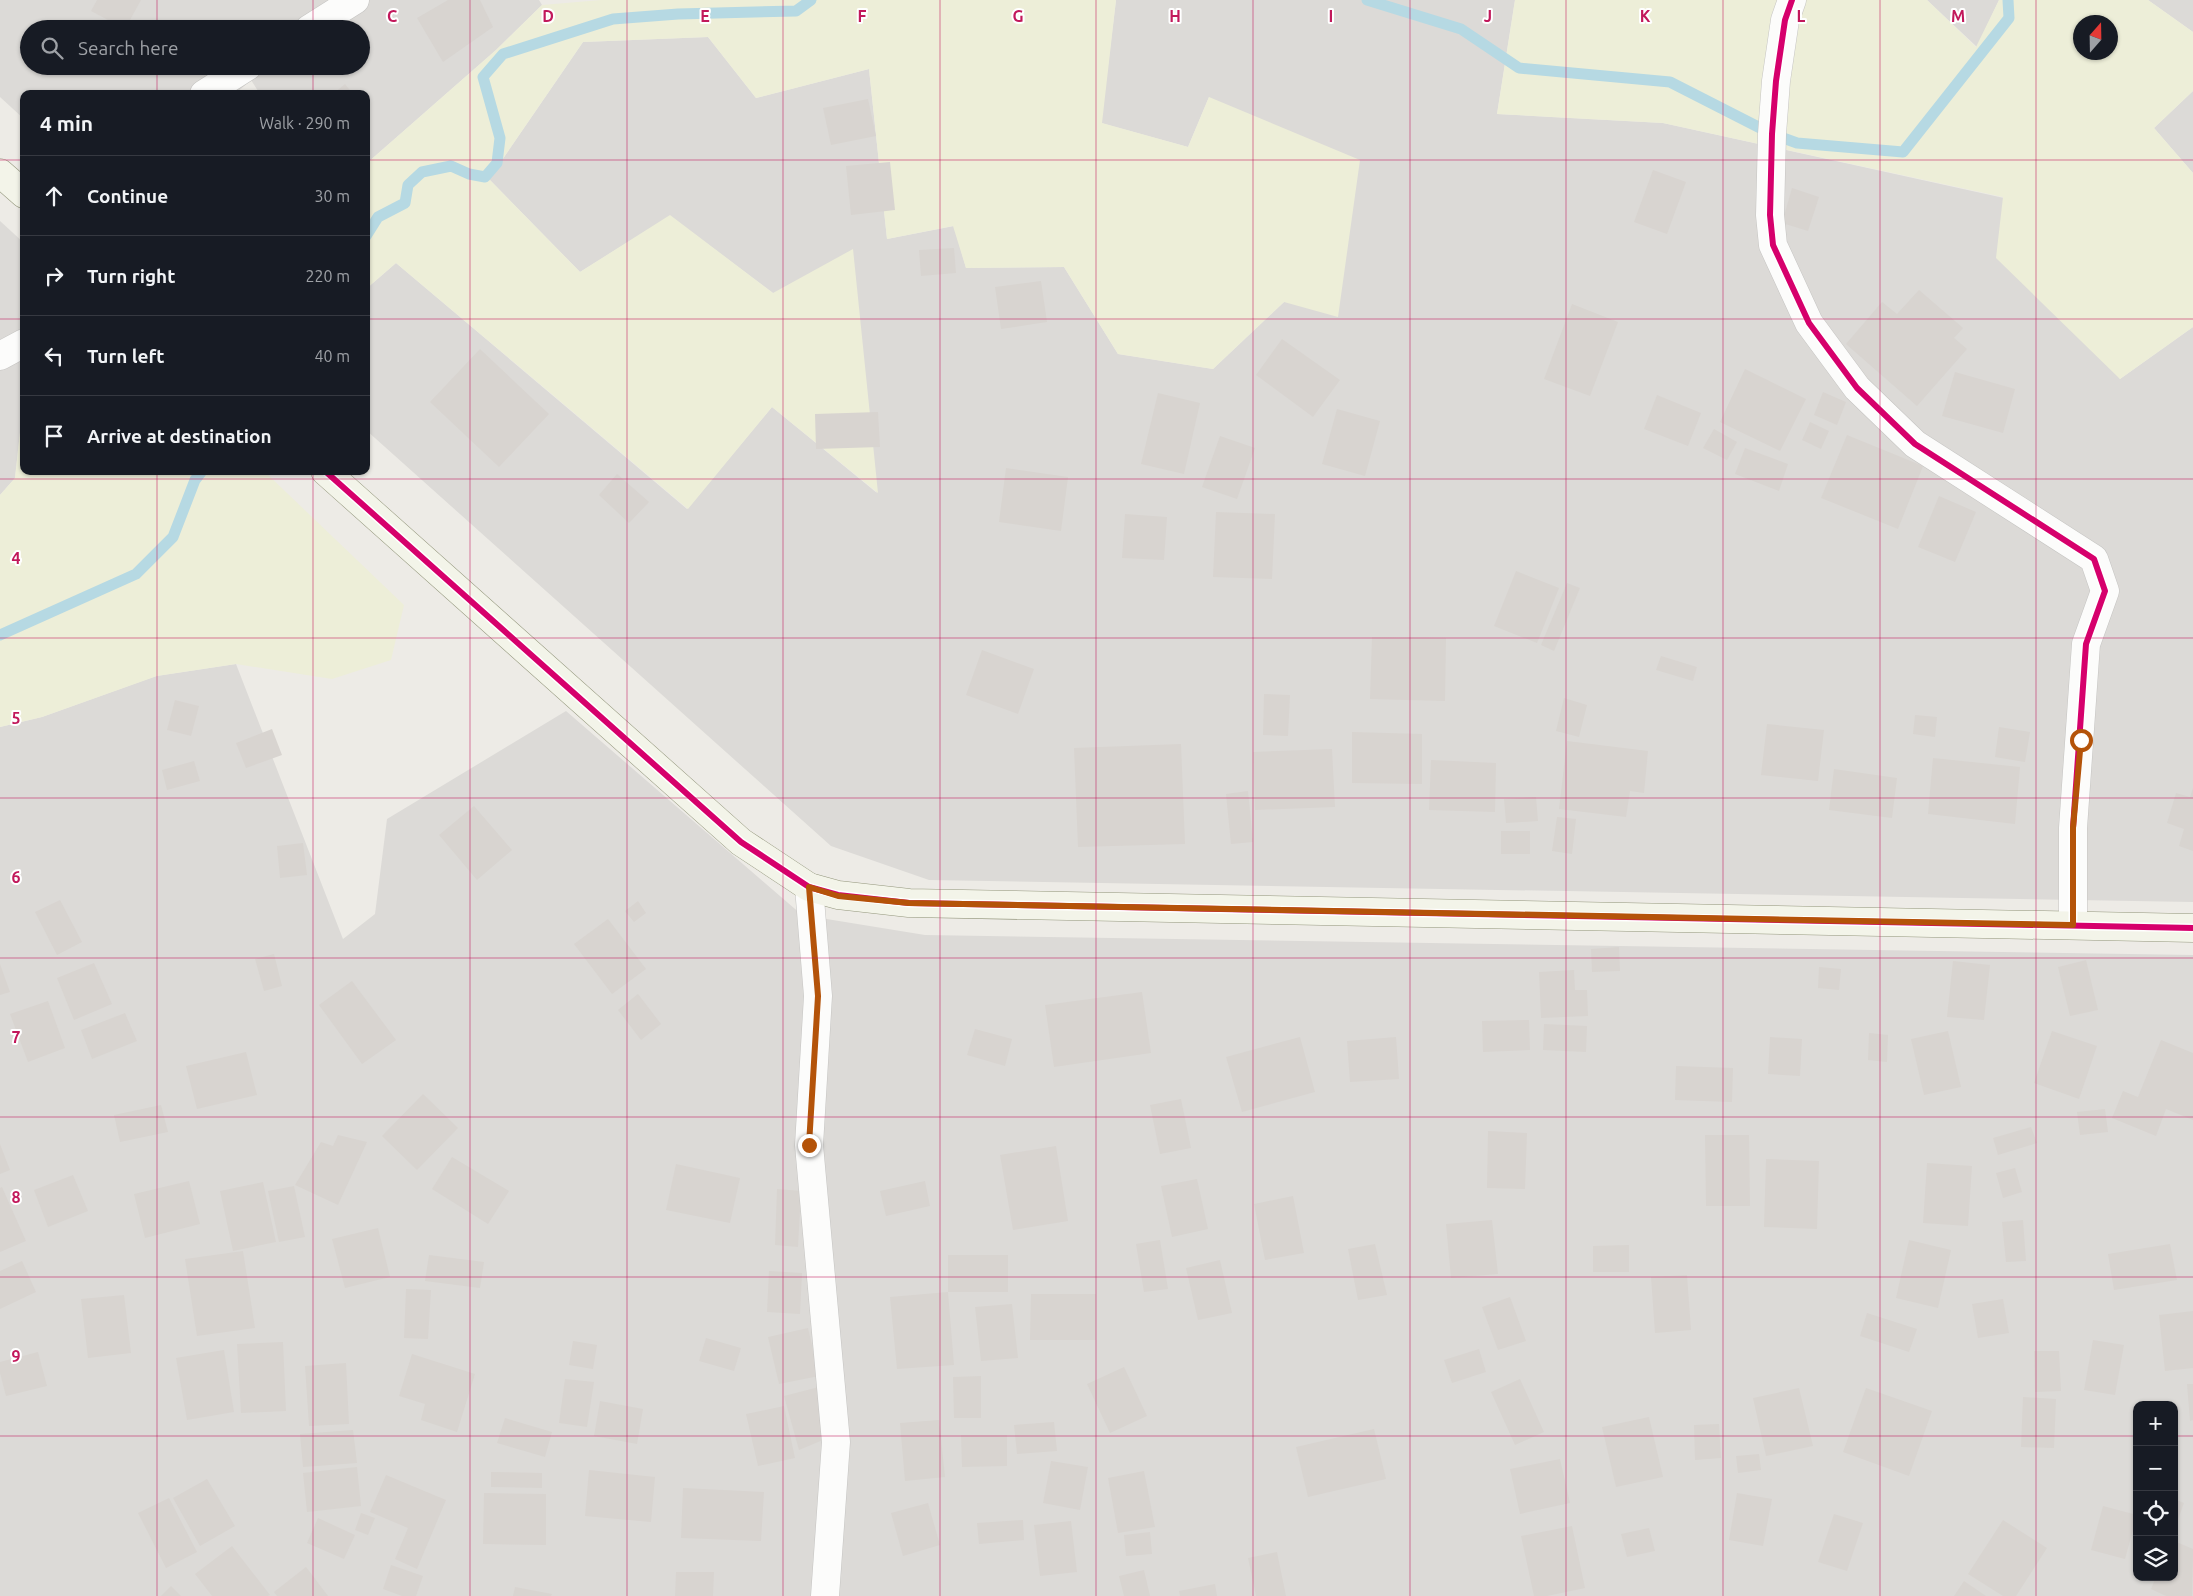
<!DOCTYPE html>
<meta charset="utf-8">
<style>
body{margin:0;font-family:Ubuntu,sans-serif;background:#20242c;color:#f1f3f6}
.controls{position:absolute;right:15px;bottom:15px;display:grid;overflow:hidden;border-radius:10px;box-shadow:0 1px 4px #0004}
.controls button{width:45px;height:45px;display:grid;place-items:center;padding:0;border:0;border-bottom:1px solid #363941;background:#171b24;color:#f1f3f6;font:25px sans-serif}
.compass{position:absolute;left:2073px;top:15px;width:45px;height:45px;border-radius:50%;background:#171b24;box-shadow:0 1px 4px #0004;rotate:20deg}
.stop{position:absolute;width:15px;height:15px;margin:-11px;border:4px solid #b45309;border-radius:50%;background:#fff}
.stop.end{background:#b45309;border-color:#fff;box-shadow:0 1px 5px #0008}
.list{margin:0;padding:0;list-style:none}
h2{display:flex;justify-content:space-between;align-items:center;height:65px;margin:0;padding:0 20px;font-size:21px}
h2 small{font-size:16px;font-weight:400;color:#9ea1a6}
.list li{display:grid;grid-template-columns:32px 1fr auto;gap:15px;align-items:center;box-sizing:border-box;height:80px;padding:0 20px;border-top:1px solid #363941}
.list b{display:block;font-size:19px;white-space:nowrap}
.list em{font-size:16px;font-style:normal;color:#9ea1a6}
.icon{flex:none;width:28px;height:28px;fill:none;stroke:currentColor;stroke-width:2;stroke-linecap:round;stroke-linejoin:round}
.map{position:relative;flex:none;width:2193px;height:1596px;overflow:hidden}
.search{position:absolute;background:#171b24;box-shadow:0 1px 4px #0004;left:20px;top:20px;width:350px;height:55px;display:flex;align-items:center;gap:12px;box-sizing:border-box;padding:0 18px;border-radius:28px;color:#9ea1a6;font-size:19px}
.panel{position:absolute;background:#171b24;box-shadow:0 1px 4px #0004;left:20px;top:90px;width:350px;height:385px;border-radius:10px}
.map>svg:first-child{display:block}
.residential{fill:#dcdad7;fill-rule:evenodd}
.farmland{fill:#edeed8;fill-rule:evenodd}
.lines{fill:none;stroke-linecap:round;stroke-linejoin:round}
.stream{stroke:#b6d9e3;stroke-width:11}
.building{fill:#d8d4d0}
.street-casing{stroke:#c5c4c2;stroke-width:29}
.secondary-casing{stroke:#94977d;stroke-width:29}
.street{stroke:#fcfcfb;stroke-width:28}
.secondary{stroke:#f3f4e9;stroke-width:28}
.cycleway-casing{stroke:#fff;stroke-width:9}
.cycleway{stroke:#d6006c;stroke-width:6}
.route{stroke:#b45309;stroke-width:6}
.grid{fill:none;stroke:#c2185b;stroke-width:1;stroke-opacity:0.55}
.grid-label{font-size:16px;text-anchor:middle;font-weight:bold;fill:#c2185b;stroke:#fff;stroke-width:4;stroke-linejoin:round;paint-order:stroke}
</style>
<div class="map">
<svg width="2193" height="1596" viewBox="0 0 2193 1596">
<rect width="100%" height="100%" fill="#edebe6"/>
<g class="residential">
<path d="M0,0H539L542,5L496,50L366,164V94H260L251,80L235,94H24V119L0,97ZM29,29H361V66H29Z"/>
<polygon points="1116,0 1515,0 1497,114 1663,123 2004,198 2120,379 2193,327 2193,902 929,880 831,846 366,430 366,289 396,263 687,509 772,407 877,493 773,293 670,216 580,272 489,179 583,42 708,37 756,98 869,69 887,239 954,226 966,268 1064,267 1118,354 1213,369 1284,302 1209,97 1188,147 1101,123"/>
<polygon points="1927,0 1999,0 1977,47"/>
<polygon points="2148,0 2193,0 2193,32"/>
<polygon points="2193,91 2193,173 2154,128"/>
<polygon points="0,221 24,243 24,396 15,478 0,495"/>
<path d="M236,664L343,939L375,914L387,819L566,711L802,915L925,935L2193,955V1596H0V727L42,717L156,676ZM2137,1405H2174V1577H2137Z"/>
</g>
<g class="farmland">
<polygon points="601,0 1116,0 1102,123 1188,147 1209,97 1360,160 1338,317 1284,302 1213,369 1118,354 1064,267 966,268 953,226 887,239 869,69 756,98 708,37 583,42 489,179 580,272 670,215 773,293 853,249 878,493 772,407 688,509 396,263 366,289 366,164 496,50 542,5"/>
<path d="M1515,0H1927L1976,47L1999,0H2148L2193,32V91L2154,128L2193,173V327L2120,379L1996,258L2003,197L1663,123L1497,114ZM2080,22H2110V52H2080Z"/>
<polygon points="24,396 24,471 264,471 404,605 391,660 332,679 236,664 157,676 42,717 0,727 0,495 15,478"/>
</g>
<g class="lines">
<g class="stream">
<polyline points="1367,0 1461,29 1519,68 1670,82 1772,134 1797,143 1903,152 2009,18 2008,0"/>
<polyline points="366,236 378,217 405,203 408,185 422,172 451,166 469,174 485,177 497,163 500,138 483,77 503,54 613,19 678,14 796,11 811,0"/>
<polyline points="0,635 136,574 173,537 195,480 202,471"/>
</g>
</g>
<g class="building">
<polygon points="97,0 141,0 125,29 91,11"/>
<polygon points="448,0 480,0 493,27 443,62 417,18"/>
<polygon points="345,84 353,94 333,94"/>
<polygon points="868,99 876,136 831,145 823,108"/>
<polygon points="890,162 895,210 851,215 846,166"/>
<polygon points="1653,170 1686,182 1667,234 1634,222"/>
<polygon points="1792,188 1819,197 1808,231 1782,223"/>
<polygon points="954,248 956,273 921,276 919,250"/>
<polygon points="1041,281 1047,322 1001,329 995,287"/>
<polygon points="1919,290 1963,328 1954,338 1967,349 1917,406 1846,344 1882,302 1897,314"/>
<polygon points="1572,304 1618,322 1590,396 1544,379"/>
<polygon points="1282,339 1340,380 1313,417 1256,375"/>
<polygon points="480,349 549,414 499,467 430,402"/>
<polygon points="1745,369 1806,399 1780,451 1720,422"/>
<polygon points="1955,372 2015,389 2003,433 1942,416"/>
<polygon points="1823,392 1846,402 1837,425 1814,415"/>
<polygon points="1158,393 1200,403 1184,474 1141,464"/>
<polygon points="1657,395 1701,413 1688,446 1644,429"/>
<polygon points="1337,409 1380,421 1365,476 1322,464"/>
<polygon points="878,412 880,447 816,449 815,414"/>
<polygon points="1810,422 1829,431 1821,449 1802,440"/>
<polygon points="1714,429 1737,442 1727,460 1703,448"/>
<polygon points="1847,435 1923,466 1898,529 1821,498"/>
<polygon points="1220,436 1255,448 1237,499 1202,487"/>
<polygon points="1745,448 1788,464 1779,491 1735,474"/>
<polygon points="1006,468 1068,477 1061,531 999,522"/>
<polygon points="617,474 649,502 629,523 599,495"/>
<polygon points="1939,496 1976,512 1955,562 1918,547"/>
<polygon points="1216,512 1275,514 1272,579 1213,577"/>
<polygon points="1125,514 1167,517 1164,560 1122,558"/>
<polygon points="1516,571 1559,588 1537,643 1494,626"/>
<polygon points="1567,583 1580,588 1554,651 1541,645"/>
<polygon points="1372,637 1446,638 1445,701 1370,699"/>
<polygon points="982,650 1034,669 1018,714 966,695"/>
<polygon points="1661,656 1697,667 1693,681 1656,670"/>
<polygon points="1264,694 1290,695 1288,736 1263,735"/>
<polygon points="1564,698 1587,705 1579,737 1556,731"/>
<polygon points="175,700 199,706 191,736 167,730"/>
<polygon points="1915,715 1937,717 1935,737 1913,734"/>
<polygon points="1767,724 1824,730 1818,781 1761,775"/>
<polygon points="1999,727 2030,732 2025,762 1995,757"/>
<polygon points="272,729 282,755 246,768 236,743"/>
<polygon points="1352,732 1422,734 1422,784 1352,783"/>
<polygon points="1567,741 1648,751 1644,793 1630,791 1626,817 1559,809"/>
<polygon points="1181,744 1185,844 1078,847 1074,748"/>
<polygon points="1332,749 1335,807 1255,810 1253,752"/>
<polygon points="1933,758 2020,767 2015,824 1928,814"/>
<polygon points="1431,760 1496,763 1495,812 1429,810"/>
<polygon points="194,761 200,781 167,790 162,770"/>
<polygon points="1834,769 1897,778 1892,818 1829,810"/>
<polygon points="2193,788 2193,851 2179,846 2184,829 2167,823 2176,793 2190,797"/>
<polygon points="1248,791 1253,842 1231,844 1226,794"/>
<polygon points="1536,797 1538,821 1506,823 1504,799"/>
<polygon points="474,806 512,850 477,880 439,835"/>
<polygon points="1557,817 1576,819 1572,854 1552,851"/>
<rect x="1501" y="831" width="29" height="23"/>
<polygon points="303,843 307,875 280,878 277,846"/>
<polygon points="60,900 82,942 57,955 35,912"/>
<polygon points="638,901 646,913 634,922 625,911"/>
<polygon points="608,919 646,969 612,994 574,944"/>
<polygon points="1619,947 1620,971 1592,972 1591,949"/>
<polygon points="274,954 282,986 264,991 255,959"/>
<polygon points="2086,960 2098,1010 2070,1016 2058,967"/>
<polygon points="1953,961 1990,965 1984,1020 1947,1017"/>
<polygon points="94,963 112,1004 74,1020 57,978"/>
<polygon points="0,964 10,992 0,995"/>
<polygon points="1819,967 1841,969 1839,990 1818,988"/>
<polygon points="1574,970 1575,990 1587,990 1588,1016 1541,1018 1539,972"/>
<polygon points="352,981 396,1040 362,1064 319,1005"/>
<polygon points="1142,992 1151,1053 1054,1067 1045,1005"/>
<polygon points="638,994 661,1024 641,1040 618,1010"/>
<polygon points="48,1001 65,1048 28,1062 10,1014"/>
<polygon points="125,1013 137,1041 92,1059 81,1030"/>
<polygon points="1529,1020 1530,1050 1483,1052 1482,1021"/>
<polygon points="1544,1024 1587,1026 1586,1052 1543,1050"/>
<polygon points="975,1029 1012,1039 1005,1066 967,1055"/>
<polygon points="1948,1031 1961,1087 1924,1095 1911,1039"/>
<polygon points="2052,1031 2097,1046 2079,1099 2034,1083"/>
<polygon points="1869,1033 1888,1035 1887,1062 1868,1060"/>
<polygon points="1300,1037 1315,1092 1242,1112 1226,1057"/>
<polygon points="1396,1037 1399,1079 1350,1082 1347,1041"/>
<polygon points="1770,1037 1802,1039 1800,1076 1768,1074"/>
<polygon points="2161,1040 2193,1053 2193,1120 2166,1109 2156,1136 2112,1118 2123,1091 2138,1097"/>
<polygon points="246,1052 257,1095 197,1109 186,1066"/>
<polygon points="1676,1066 1733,1068 1732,1102 1675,1100"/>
<polygon points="423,1094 458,1128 417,1170 382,1136"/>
<polygon points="1181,1099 1191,1148 1160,1154 1150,1105"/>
<polygon points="161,1105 168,1132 120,1142 114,1115"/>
<polygon points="2105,1109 2108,1132 2080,1135 2077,1112"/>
<polygon points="2031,1127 2037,1143 1998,1155 1993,1138"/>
<polygon points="1488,1131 1527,1133 1525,1189 1487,1188"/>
<polygon points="338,1135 367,1142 338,1205 295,1185 321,1142 333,1146"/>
<polygon points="1705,1135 1749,1135 1750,1206 1706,1206"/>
<polygon points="0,1144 10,1170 0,1174"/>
<polygon points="1056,1146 1068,1221 1013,1230 1000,1155"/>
<polygon points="452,1157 509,1191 488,1224 432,1189"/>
<polygon points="1766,1159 1819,1161 1817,1229 1764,1227"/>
<polygon points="1927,1163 1972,1166 1968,1226 1923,1223"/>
<polygon points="676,1164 740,1178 730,1223 666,1210"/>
<polygon points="2015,1168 2022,1192 2003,1198 1996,1173"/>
<polygon points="73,1175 88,1211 48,1227 34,1190"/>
<polygon points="1197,1179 1208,1229 1172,1237 1161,1186"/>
<polygon points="189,1181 200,1224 145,1238 134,1194"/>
<polygon points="925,1181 930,1206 886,1216 880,1191"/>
<polygon points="263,1182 276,1242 233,1251 220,1191"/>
<polygon points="294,1186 305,1237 279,1242 268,1191"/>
<polygon points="2,1187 26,1241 0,1252 0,1188"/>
<polygon points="777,1189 801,1191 798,1247 775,1245"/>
<polygon points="1293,1196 1304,1253 1265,1260 1254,1204"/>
<polygon points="1492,1220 1498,1274 1451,1278 1446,1224"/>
<polygon points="2023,1220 2026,1261 2006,1262 2002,1222"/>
<polygon points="378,1228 390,1277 345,1288 332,1239"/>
<polygon points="1160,1240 1168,1289 1144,1292 1136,1244"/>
<polygon points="1909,1240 1951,1250 1938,1308 1896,1298"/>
<polygon points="1375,1244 1387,1295 1358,1300 1348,1249"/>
<polygon points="2170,1244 2177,1280 2114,1290 2108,1254"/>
<polygon points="1629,1245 1629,1272 1593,1272 1593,1246"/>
<polygon points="243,1251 255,1328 197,1336 185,1259"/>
<polygon points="429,1255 484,1262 480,1288 425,1281"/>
<rect x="948" y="1255" width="60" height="37"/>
<polygon points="1220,1260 1232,1313 1198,1320 1186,1268"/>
<polygon points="22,1261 36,1292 0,1309 0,1271"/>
<polygon points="769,1271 802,1273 800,1314 767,1312"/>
<polygon points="1687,1275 1691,1330 1655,1333 1651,1277"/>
<polygon points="406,1289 431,1290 428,1339 404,1338"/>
<polygon points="948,1292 954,1365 897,1369 890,1297"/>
<polygon points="1031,1294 1096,1294 1096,1340 1030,1340"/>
<polygon points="124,1295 131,1353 88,1358 81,1299"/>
<polygon points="1510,1297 1526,1341 1498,1350 1482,1307"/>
<polygon points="2003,1299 2009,1333 1978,1338 1972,1304"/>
<polygon points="1012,1304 1018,1358 981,1361 975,1307"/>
<polygon points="2193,1311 2193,1368 2165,1371 2159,1315"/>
<polygon points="1867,1313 1917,1329 1909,1352 1860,1336"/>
<polygon points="808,1328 819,1376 779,1384 768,1337"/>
<polygon points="706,1338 741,1348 734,1371 699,1361"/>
<polygon points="2093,1340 2124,1345 2115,1395 2084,1390"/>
<polygon points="573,1341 597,1345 593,1369 569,1365"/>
<polygon points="283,1342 286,1411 241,1413 237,1344"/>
<polygon points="1479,1349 1486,1372 1452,1383 1444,1360"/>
<polygon points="224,1350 234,1412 187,1420 176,1358"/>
<polygon points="2034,1351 2059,1351 2061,1391 2035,1392"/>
<polygon points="38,1352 47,1386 6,1396 0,1373 0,1362"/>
<polygon points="412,1354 475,1374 457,1432 421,1420 425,1404 399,1396"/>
<polygon points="346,1363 349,1424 309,1426 305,1366"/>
<polygon points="1124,1367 1147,1416 1110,1433 1087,1384"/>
<polygon points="981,1376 981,1418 954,1418 953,1377"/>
<polygon points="565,1379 594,1382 587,1427 559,1423"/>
<polygon points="1520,1379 1544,1432 1515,1445 1491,1392"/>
<polygon points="2187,1384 2193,1384 2193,1420 2190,1421"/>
<polygon points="819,1387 823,1440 799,1450 784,1396"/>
<polygon points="1799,1388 1813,1446 1766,1456 1753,1398"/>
<polygon points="1866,1388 1932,1411 1909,1476 1843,1452"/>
<polygon points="2023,1397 2056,1399 2054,1448 2021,1447"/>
<polygon points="600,1401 643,1409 637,1444 594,1436"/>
<polygon points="784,1406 795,1458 758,1466 746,1414"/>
<polygon points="1649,1417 1663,1477 1616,1487 1602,1427"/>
<polygon points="505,1418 552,1432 545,1457 497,1443"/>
<polygon points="939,1420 945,1477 905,1481 900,1423"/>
<polygon points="1054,1422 1057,1451 1017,1454 1014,1425"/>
<polygon points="1719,1424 1721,1458 1695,1460 1694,1425"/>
<polygon points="1374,1429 1386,1479 1308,1497 1296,1447"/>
<polygon points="353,1430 357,1463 303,1467 300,1434"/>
<polygon points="961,1435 1007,1435 1007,1466 962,1467"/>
<polygon points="1759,1454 1761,1470 1738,1473 1736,1456"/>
<polygon points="1560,1459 1570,1503 1520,1514 1510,1469"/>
<polygon points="1051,1461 1088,1467 1080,1510 1043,1503"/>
<polygon points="357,1467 361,1506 307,1512 303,1473"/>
<polygon points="589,1470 655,1477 651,1522 585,1516"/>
<polygon points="1144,1471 1155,1527 1118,1533 1108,1478"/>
<polygon points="491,1472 542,1473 542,1488 491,1487"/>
<polygon points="386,1475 446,1500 417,1569 395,1559 408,1528 370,1512"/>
<polygon points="207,1479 235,1526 200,1546 173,1498"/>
<polygon points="683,1488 764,1492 761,1541 681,1538"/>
<polygon points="484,1493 546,1494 546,1545 483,1544"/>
<polygon points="1737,1493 1772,1499 1763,1546 1729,1540"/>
<polygon points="169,1498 197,1552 166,1568 138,1513"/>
<polygon points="2174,1499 2184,1503 2177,1522 2174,1521"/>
<polygon points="928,1503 940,1545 903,1556 891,1513"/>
<polygon points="2103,1506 2137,1515 2125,1559 2091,1550"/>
<polygon points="361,1513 375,1518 368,1535 355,1530"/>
<polygon points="1834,1514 1863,1523 1847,1571 1818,1562"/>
<polygon points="318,1518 355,1535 344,1559 307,1543"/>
<polygon points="1023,1520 1024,1540 979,1544 977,1523"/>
<polygon points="2003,1520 2047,1548 2016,1596 2003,1596 1968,1574"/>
<polygon points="1071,1521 1077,1572 1040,1576 1034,1525"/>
<polygon points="1572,1526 1585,1588 1547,1596 1534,1596 1521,1536"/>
<polygon points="1649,1528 1655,1551 1627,1557 1621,1534"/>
<polygon points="1150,1532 1152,1554 1126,1556 1124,1535"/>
<polygon points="2174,1541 2193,1549 2192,1596 2166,1596 2151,1589 2156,1577 2174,1577"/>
<polygon points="232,1546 270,1595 268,1596 212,1596 195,1574"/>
<polygon points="1277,1552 1286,1596 1256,1596 1248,1558"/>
<polygon points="391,1565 423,1576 416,1596 402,1596 383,1589"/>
<polygon points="306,1567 328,1596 277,1596 274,1592"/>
<polygon points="1144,1570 1150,1596 1124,1596 1119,1576"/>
<polygon points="676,1572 714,1572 713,1596 675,1596"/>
<polygon points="1964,1581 1986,1596 1954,1596"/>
<polygon points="1215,1584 1217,1596 1180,1596 1179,1591"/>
<polygon points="171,1586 181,1596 161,1596"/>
<polygon points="515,1587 552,1594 551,1596 513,1596"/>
</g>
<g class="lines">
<defs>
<g id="street">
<polyline points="1792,0 1785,20 1776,81 1772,134 1770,215 1773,245 1809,323 1857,388 1915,444 2094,559 2105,591 2086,644 2073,828 2073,925"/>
<polyline points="309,29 355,0"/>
<polyline points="204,94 248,66"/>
<polyline points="0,356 24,343"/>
<polyline points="809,887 818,996 809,1145 836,1442 825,1596"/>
</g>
<g id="secondary">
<polyline points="0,173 24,194"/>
<polyline points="325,471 741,842 809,887 838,895 909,903 2193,928"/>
</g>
</defs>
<use href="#street" class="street-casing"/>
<use href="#secondary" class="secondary-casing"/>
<use href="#street" class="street"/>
<use href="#secondary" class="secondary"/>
<defs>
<g id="cycleway">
<polyline points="1792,0 1785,20 1776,81 1772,134 1770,215 1773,245 1809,323 1857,388 1915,444 2094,559 2105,591 2086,644 2073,828 2073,925"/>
<polyline points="325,471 741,842 809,887 838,895 909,903 2193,928"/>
</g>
</defs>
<use href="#cycleway" class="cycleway-casing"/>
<use href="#cycleway" class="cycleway"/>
</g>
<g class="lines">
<polyline class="route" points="809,1145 818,996 809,887 838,896 909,903 2073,925 2073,828 2081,740"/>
</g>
<path class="grid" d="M157,0V29M313,0V29M470,0V1596M627,0V1596M783,0V1596M940,0V1596M1096,0V1596M1253,0V1596M1410,0V1596M1566,0V1596M1723,0V1596M1880,0V1596M2036,0V1596M157,66V94M313,66V94M0,160H24M366,160H2193M0,319H24M366,319H2193M157,471V1596M313,471V1596M0,479H2193M0,638H2193M0,798H2193M0,958H2193M0,1117H2193M0,1277H2193M0,1436H2137M2174,1436H2193"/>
<g class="grid-label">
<text x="392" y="22">C</text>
<text x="548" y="22">D</text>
<text x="705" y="22">E</text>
<text x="862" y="22">F</text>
<text x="1018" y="22">G</text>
<text x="1175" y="22">H</text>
<text x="1331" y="22">I</text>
<text x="1488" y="22">J</text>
<text x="1645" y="22">K</text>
<text x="1801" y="22">L</text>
<text x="1958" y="22">M</text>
<text x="16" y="564">4</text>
<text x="16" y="724">5</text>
<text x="16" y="883">6</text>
<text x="16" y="1043">7</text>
<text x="16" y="1203">8</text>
<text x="16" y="1362">9</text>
</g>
</svg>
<div class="controls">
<button>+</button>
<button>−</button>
<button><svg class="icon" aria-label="locate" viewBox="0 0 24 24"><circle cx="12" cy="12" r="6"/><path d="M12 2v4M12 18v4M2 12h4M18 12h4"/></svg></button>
<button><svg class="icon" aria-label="layers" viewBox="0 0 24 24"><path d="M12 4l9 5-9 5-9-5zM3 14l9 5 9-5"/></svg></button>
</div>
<svg class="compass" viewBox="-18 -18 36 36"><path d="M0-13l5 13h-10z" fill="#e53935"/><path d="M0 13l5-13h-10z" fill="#9ea1a6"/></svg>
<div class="stop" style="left:2081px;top:740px"></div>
<div class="stop end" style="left:809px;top:1145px"></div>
<div class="search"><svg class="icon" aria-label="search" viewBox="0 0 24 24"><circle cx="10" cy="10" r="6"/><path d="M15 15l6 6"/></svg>Search here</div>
<section class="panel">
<h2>4 min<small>Walk · 290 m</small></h2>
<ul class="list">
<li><svg class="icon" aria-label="ahead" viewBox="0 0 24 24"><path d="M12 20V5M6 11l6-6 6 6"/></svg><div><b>Continue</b></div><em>30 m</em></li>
<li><svg class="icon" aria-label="right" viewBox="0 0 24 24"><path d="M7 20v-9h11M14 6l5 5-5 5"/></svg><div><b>Turn right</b></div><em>220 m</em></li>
<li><svg class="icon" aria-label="left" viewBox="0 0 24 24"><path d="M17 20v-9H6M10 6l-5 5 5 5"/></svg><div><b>Turn left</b></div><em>40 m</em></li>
<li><svg class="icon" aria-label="arrive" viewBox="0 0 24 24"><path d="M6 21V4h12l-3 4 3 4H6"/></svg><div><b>Arrive at destination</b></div></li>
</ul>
</section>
</div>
